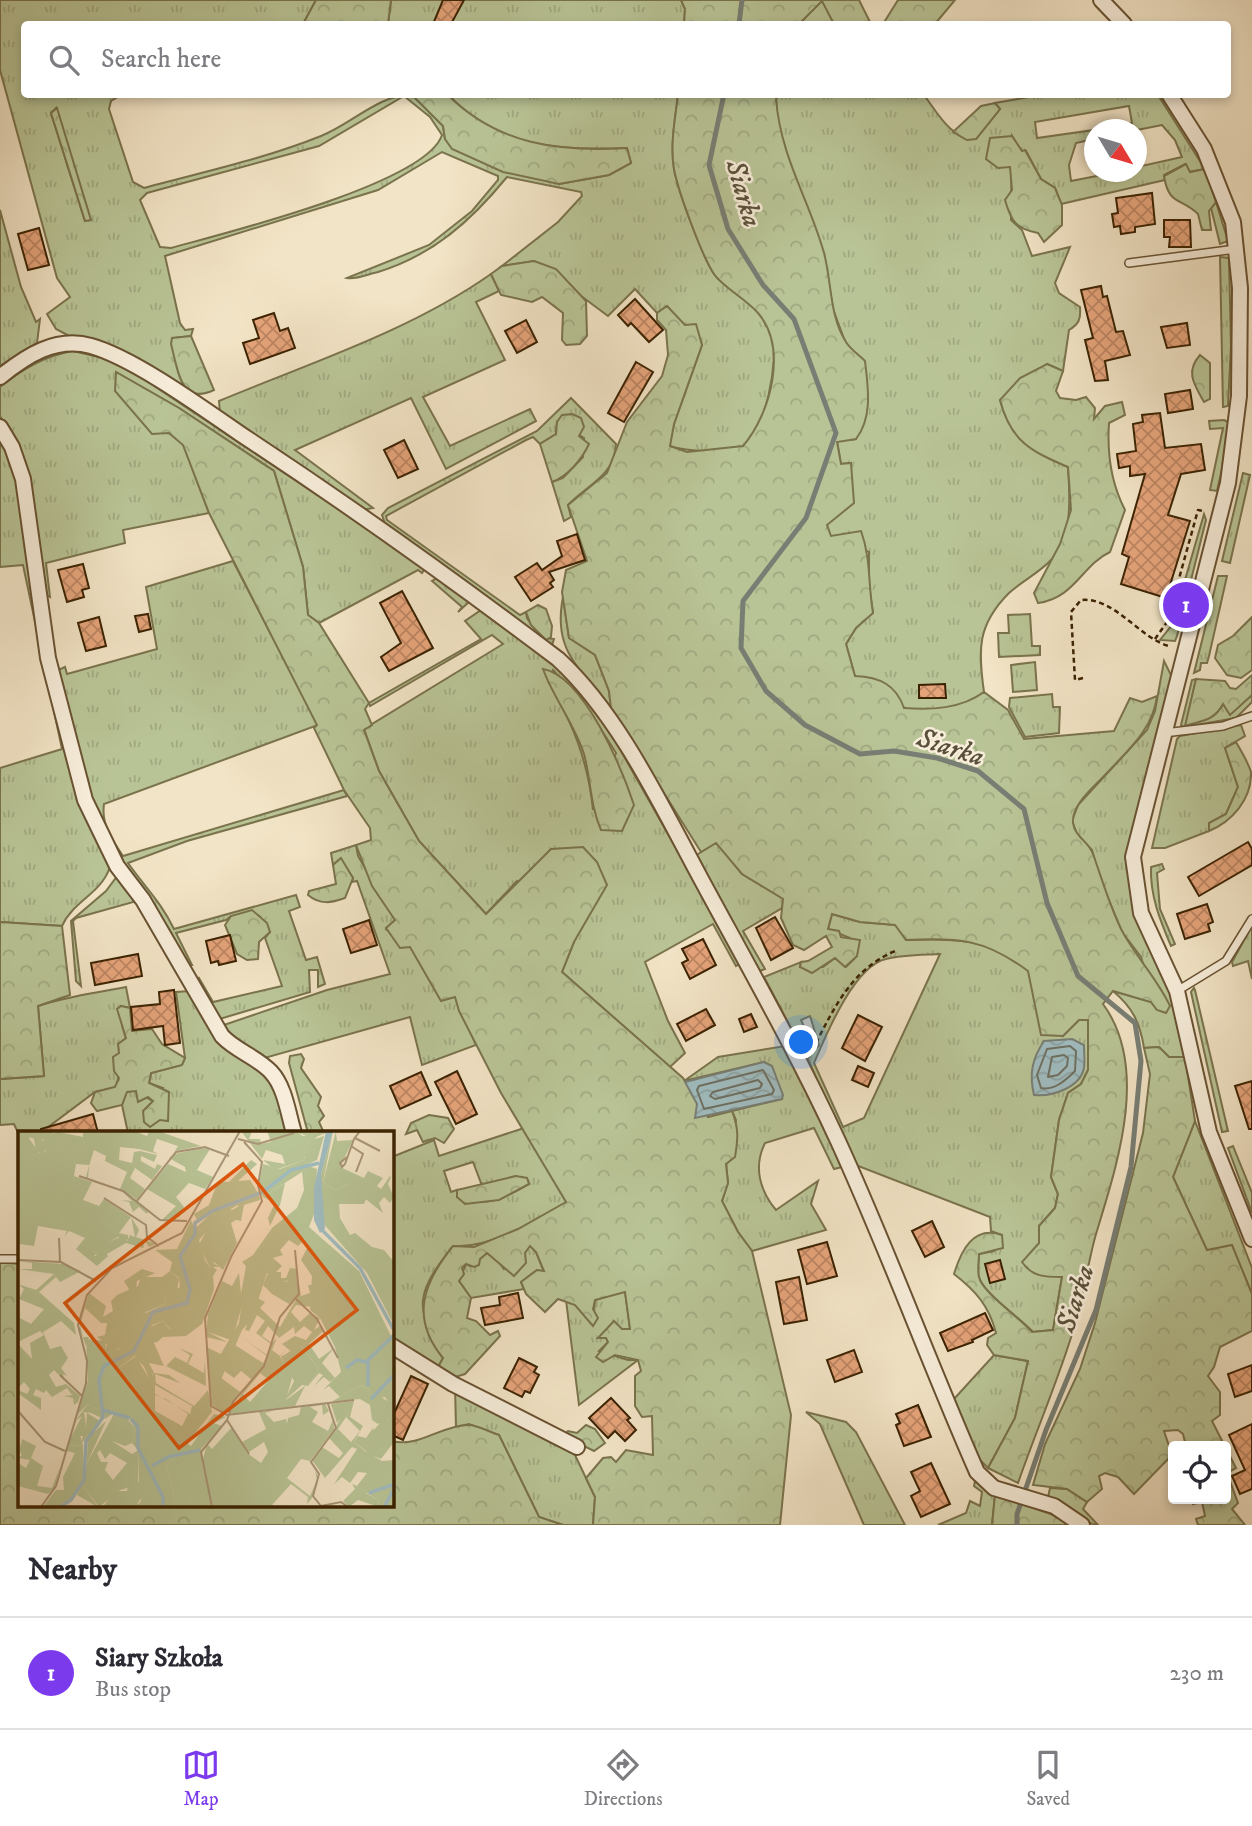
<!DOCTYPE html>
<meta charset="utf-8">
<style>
body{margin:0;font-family:"IM FELL DW Pica",serif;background:#f7f7f7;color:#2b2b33}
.controls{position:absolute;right:21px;bottom:21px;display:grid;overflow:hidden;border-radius:7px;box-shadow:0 4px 10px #0003}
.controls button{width:63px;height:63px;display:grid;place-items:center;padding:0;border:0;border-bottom:2px solid #e1e1e2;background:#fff;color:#2b2b33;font:35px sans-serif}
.compass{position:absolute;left:1084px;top:119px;width:63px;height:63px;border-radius:50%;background:#fff;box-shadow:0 4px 10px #0003;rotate:128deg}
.you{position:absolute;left:802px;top:1043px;width:24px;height:24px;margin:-18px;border:5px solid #fff;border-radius:50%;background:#1a73e8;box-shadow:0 0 0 10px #1a73e833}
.badge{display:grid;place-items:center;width:46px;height:46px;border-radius:50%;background:#7c3aed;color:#fff;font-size:23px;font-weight:700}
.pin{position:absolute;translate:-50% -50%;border:4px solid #fff;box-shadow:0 2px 7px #0006}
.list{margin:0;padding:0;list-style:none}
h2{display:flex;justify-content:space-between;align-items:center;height:91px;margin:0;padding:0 28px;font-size:30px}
h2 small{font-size:23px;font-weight:400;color:#7c7c81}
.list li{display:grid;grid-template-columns:46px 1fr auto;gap:21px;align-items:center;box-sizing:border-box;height:112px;padding:0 28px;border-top:2px solid #e1e1e2}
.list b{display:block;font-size:26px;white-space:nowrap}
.list p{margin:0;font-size:23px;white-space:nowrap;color:#7c7c81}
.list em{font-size:23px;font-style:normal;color:#7c7c81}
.icon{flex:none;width:38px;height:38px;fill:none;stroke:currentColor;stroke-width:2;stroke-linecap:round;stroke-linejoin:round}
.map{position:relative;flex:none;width:1252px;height:1525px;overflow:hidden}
.search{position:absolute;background:#fff;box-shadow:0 4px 10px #0003;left:21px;right:21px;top:21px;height:77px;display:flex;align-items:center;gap:18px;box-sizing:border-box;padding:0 24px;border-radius:7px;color:#7c7c81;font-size:26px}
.sheet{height:203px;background:#fff}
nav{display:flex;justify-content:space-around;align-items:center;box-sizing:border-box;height:98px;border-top:2px solid #e1e1e2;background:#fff;font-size:19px;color:#7c7c81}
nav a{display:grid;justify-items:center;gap:4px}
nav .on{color:#7c3aed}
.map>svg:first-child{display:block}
.grass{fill:url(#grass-tufts);stroke:#7a734c;stroke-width:2;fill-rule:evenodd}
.forest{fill:url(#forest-crowns);stroke:#7a734c;stroke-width:2}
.water{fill:url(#water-waves);stroke:#787e74;stroke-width:2}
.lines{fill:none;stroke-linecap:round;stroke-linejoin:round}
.shore{stroke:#6e6f60;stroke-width:2}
.stream{stroke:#787e74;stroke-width:5}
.building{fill:url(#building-cross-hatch);stroke:#3b2201;stroke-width:2}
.lane-casing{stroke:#695232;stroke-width:10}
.street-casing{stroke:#695232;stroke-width:18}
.path{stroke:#3b2201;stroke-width:2.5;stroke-dasharray:5 3.5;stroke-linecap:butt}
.lane{stroke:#f7edda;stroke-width:7}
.street{stroke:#f7edda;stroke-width:14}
.labels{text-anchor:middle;stroke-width:5;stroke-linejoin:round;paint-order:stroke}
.water-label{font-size:28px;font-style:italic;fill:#59503a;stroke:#f7edda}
.inset-river{fill:none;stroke:#a0bcc0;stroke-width:3.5}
.inset-road{fill:none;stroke:#a99677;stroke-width:2}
.view{fill:#df560b;fill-opacity:0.15;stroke:#df560b;stroke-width:3.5}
.inset-edge{fill:none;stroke:#3b2201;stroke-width:3.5}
</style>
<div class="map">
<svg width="1252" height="1525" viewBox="0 0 1252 1525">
<defs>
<pattern id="grass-tufts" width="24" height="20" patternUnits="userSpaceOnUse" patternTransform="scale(1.75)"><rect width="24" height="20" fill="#b9c496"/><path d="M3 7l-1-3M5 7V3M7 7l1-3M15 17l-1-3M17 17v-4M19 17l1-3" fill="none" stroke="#a0a880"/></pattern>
<pattern id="forest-crowns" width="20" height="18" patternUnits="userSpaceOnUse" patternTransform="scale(1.75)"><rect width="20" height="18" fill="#b9c496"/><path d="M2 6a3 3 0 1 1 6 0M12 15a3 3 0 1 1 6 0" fill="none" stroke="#a0a880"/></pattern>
<pattern id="water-waves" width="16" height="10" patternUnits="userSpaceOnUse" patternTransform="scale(1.75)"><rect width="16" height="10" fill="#a0bcc0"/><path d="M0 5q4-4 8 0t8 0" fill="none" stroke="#8ba1a3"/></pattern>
<pattern id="building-cross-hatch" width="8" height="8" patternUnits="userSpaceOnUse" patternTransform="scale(1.75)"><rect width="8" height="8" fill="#e6a47a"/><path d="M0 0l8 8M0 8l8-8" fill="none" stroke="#bc8562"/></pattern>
</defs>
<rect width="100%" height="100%" fill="#f2e4c6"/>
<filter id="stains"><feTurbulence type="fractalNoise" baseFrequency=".00286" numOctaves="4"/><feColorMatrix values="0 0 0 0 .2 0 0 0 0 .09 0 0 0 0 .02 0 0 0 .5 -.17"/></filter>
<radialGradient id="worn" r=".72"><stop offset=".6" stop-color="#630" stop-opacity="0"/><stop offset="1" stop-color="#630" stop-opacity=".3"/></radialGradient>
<g class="grass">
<path d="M0,0H316L303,24H24V94L121,95L111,101L109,109L133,182L144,188C203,172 264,159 321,136C352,124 379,94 412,95L443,126L445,139L559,184L609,175L631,163L627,148C557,151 500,147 448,95H678C675,119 670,145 674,169C678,191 702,256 714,274C728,294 762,303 772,335C779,359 766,432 743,446C727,455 686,451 669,446L674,424L702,345L667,306L657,313L635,289L608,316L534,261L502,266L558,222L582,196L581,192L507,177C471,221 433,255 378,272C368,274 356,280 347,278L429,245L472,211L498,180V176L442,152L378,190L165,256L180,323L185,330L193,329L191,336L173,338L192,395L104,343L73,338L56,329L47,314L70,297L57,278L0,70ZM404,96L430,117L442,135C426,184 221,234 171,248L160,247L140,200L147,193L319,146ZM56,108L85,221L51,113Z"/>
<polygon points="391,0 681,0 685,9 684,24 388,24"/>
<polygon points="822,0 834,24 799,24"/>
<path d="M780,94L924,95C937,112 951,140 976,139L1000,109L995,103L1041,95H1158L1205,169L1189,172L1185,164L1164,175L1165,180L1061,204L1055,188L1041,179L1026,151L1022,152L1012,136L1011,220L1022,230L1032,256L1070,247L1055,283L1059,293L1080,307C1081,319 1079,324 1069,330L1063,371L1047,364L1000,400C1010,439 1032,453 1068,467C1070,497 1073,536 1051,560C1039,573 1022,581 1009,593C977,625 978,650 984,692C966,706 927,716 905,708C885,701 878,677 855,677L846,644L856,628L873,612L869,587V552L830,536L827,525L851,463L841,464L837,441L856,439L846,344L833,309L824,253L796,185L778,123L776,99ZM1129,106L1132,123L1100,129L1137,130L1162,125L1175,140L1182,157L1137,167L1136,172H1117L1071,181L1069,165L1076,143L1094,139V130L1037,138L1035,122Z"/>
<polygon points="1216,202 1228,241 1220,244 1211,208"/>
<polygon points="0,210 21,287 36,322 40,319 37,343 0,366"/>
<polygon points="1220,257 1229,258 1231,346 1228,406 1223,407"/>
<path d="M491,274L499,291L476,302L505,360L423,397L450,446L530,409L536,421L446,469L411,398L295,450L373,508L363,510L220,413L219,401C310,363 410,331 491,274Z"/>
<path d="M73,351L103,358L127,368L426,567L422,573L418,570L319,623L308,615L303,567L274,471L179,408L116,372L169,433L183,444L209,513L123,530L125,543L46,563L50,597L43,593L26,463L0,416V387C23,369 44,356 73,351Z"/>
<path d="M571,398L616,444C614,477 588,484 568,505L571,517L564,521L552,482L563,478L583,457L584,438L557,422L556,434L540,444L533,437L526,440L386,516L387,520L520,615L526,612L527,618L541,637L554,639L551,648L468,583L385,524L382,515L388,508L537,431Z"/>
<polygon points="1224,420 1230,423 1230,435 1217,491 1210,490 1223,428 1210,429 1209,421"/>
<path d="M0,432L19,481L35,594L110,867C101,894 73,901 62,926L0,922V768L62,749L23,565L0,567Z"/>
<polygon points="1243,473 1250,475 1230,563 1222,561"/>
<polygon points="1204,514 1206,520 1177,636 1175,641 1160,640 1172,625"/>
<path d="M233,561L318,725L104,804C101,824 112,840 123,856L344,790L347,796L187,841L128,863C145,887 161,902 174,929L296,895L300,907L289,911L306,960L317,957L325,984L318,987V970H309L310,992L223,1018H217L196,982L199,978L213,1002L282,986L265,938L270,932L258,915L231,916L226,920L176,933L192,965H186L127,870L92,803L56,671L65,667L67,674L157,649L146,587Z"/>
<polygon points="441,576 470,601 458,612 462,607 432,581"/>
<polygon points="1218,576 1227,576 1209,656 1207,663 1201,663 1200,670 1194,673"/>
<path d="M563,597L569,638L595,655L609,691L611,709C581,668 552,652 563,597Z"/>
<path d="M484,608L560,668L600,714L741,963L736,966L713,924L645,962L668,1021L685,1053L670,1067L562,972L574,942L517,881L486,914L419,841L379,771L364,729L503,644L492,635L370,706L369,703L481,639L465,621ZM553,670L591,713L616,753L593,810C588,761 573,723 548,681Z"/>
<polygon points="1030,614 1032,646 1040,646 1040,655 999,657 998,633 1009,633 1008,615"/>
<path d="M1164,661L1172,677L1129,857C1126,922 1156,948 1174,1004C1179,1021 1181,1040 1185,1057H1169L1159,1047L1144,1048C1140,1022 1132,1007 1113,991L1151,1002L1157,1010L1141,957L1122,932L1100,879L1092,850L1077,834L1072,821L1078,805L1147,730L1155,711Z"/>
<polygon points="1035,662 1037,690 1013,692 1011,665"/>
<path d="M1196,679L1186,725C1202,721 1215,720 1223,704L1230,714L1252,695V702L1236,718L1184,727L1181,725L1192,680Z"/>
<polygon points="1052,694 1053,707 1060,707 1059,733 1025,737 1009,707 1010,698"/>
<polygon points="1241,725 1245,736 1225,748 1238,787 1226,814 1209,823 1209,831 1165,848 1152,848 1177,739 1180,736"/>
<polygon points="717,842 742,874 784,899 782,908 743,931 765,969 760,971 695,856"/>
<polygon points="356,845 358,856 395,920 386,929 410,946 425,971 455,996 476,1045 422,1065 410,1017 261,1059 246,1050 221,1026 327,990 390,974 357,881 352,882 353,878 340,859 333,865 331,853"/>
<path d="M1162,864L1164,869L1157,873L1160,909L1175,944L1171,946C1160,920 1150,896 1151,867Z"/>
<polygon points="118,875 137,901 76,918 73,921 81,986 76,981 71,921 106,891"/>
<path d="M832,914L860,922L896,925L906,940C947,938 995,938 1027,970C1041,983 1053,1019 1063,1036L1079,1020H1088V1070L1081,1084L1068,1093L1059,1120L1051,1177L1058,1194L1055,1208L1039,1226V1243L1062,1277L1053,1330L1033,1332C1020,1318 982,1292 979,1277C977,1270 979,1261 979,1254L994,1251L1002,1235L991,1231L990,1217L853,1164L808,1059L819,1045L810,1016L801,1020L812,1043L806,1050L801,1047L764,977L801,962L800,967H823L835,958L846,967L857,956L850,938L828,929ZM940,954L864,1118L843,1127L814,1063C826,1035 854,966 886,959C902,955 923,955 940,954Z"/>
<polygon points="1252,926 1252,979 1248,961 1233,966 1232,962"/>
<path d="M126,987L130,1008L121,1006L122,1025L126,1039C118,1055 122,1070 116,1087L95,1092L47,1128L48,1133L19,1135L14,1124L0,1125V1079L44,1076L38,1006C67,996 96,993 126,987Z"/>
<polygon points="1194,988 1195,990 1228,1131 1222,1132 1191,992"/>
<polygon points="190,991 217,1034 274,1083 291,1133 128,1133 122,1105 127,1091 136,1091 154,1102 144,1122 163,1088 149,1083 151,1073 182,1065 185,1058 176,992"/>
<path d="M785,1046L842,1167L834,1169L814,1128L765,1143C753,1167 760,1191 776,1210L818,1181L811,1204L826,1230L752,1251L738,1232L722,1201L728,1183L726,1164L736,1120L732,1111L782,1099L764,1062L684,1081L718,1057Z"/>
<polygon points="1195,1121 1252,1268 1252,1294 1232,1246 1207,1251 1173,1177"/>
<path d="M524,1128L567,1203C535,1221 490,1249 453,1246C442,1260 425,1281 423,1300C421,1315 434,1347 443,1358L437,1369L392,1340V1157L434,1140L439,1156ZM473,1162L481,1183L485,1185L516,1176L529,1184C504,1199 484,1208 457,1197V1190L451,1192L444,1171Z"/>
<polygon points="1233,1146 1252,1193 1252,1213 1228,1148"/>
<polygon points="530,1245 536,1252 544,1272 537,1270 521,1282 524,1289 471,1298 459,1281 466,1264 470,1266 487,1253 494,1256 504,1269"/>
<polygon points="625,1291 630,1329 622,1329 606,1338 608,1342 599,1351 628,1360 638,1360 579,1405 566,1300 575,1304 593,1325 595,1300"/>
<polygon points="994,1355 1028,1361 1015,1418 988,1468 977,1457 954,1399"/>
<polygon points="455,1387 576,1450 575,1455 595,1497 593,1525 563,1525 539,1517 499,1435 469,1424 456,1427"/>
<polygon points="806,1412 846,1422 856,1432 905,1525 864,1525 820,1424"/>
<polygon points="975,1481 995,1495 992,1525 938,1525 966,1513 970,1501 980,1506 982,1492 974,1486"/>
<path d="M1050,1488L1067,1489L1087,1502L1083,1509L1098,1525C1086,1525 1064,1503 1048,1497Z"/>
</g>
<g class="forest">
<polygon points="316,0 391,0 388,24 303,24"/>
<polygon points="681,0 859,0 871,24 834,24 822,1 799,24 684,24 685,9"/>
<polygon points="898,0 955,0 935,24 883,24"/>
<path d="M412,95H448C498,145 559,152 627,148L631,163L609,175L559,184L503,172L452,149L445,139L443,126Z"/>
<path d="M678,95H780L776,99C781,159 809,199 824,253C832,283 829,315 846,342C850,349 859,355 865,361C868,387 873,417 856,439L837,442L841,464L851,463L854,503L827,525L831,536L861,531C871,558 868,584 873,613L856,628L846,644L855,676C880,677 896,685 904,708C931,710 961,709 984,692L1008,710L1024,739L1114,731L1130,698L1142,702L1157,696C1153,730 1127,751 1105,775C1094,787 1071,805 1073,823C1075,837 1089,842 1093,854C1102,879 1109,904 1121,929C1135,956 1157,978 1170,1006L1166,1013L1157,1010L1151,1002L1113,991L1103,1004C1150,1068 1117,1165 1096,1234C1087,1265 1084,1297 1074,1328C1058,1381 1036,1431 1018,1483L988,1468L1015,1418L1028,1361L994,1355L987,1345L988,1338L996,1333C989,1306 976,1291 954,1274C961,1251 973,1225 1002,1235L1003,1248L979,1254C979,1261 977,1270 979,1277C982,1292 1020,1318 1032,1332L1053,1330L1062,1277C1045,1277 1032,1277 1022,1262L1039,1243V1226L1055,1208L1058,1194L1051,1177L1059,1120L1068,1093L1081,1084L1088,1070V1020H1079L1063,1036L1041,1035L1028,971C985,939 958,937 906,940L895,925L860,922L832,914L828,929L839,931L841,937L860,940L857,956L845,967L835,958L812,973L800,967L801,962L808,961L832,947L826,936L804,950L793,945L781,918L783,899L742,874L716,843L701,852L611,709L609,691L595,655L569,638L562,592L566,570L587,561L568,505L607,473L627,422L662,376L668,355L666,330L657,320V313L667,306L685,325L696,324L702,345L674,424L670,446L687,452L743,446C771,413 788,348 758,313C746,299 723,287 714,274C702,256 678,191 674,169C670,145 675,119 678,95Z"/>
<polygon points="995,103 1000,109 976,139 967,140 953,132 981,106"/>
<polygon points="57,108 91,220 85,221 51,113"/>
<path d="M1012,136L1022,151L1025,150L1041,179L1055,188L1062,205V225L1044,242L1038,233C1016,229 1011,221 1005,200L1012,190L1010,167L998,168L986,159L990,138Z"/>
<path d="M1186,164L1190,172L1205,169L1216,202L1209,211L1211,230H1202L1198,214C1180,197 1169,206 1164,176Z"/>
<polygon points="534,261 556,269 586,301 587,336 580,344 566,345 562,340 563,313 542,297 532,302 501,295 491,274 502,266"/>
<path d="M191,336L214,390C180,406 178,370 171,344L172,338Z"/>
<path d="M1200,355L1210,363V399L1204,402C1194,384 1185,372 1200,355Z"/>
<path d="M1047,364L1063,371L1056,391L1060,398L1076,400L1086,397L1095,408L1094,419L1105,406L1122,402L1125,415L1109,423C1107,453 1111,483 1125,510L1110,552C1082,565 1075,598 1038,603L1034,593L1060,544L1071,510L1068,467C1031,451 1011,442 1000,400L1020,378Z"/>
<path d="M116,372L179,408L274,471L303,567L308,615L319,623L369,703L365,709L372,725L364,730L379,771L419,841L486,914L551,849L583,847L597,862L607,885L574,942L562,972L683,1078L708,1117L732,1111C739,1128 738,1140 735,1157L726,1164L728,1183L722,1201L738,1232L752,1251L791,1415L780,1525H593L595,1497L586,1478L603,1458L611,1457L616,1462L626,1450L653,1455L652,1416L642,1417L635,1406V1376L641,1371L638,1360L615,1355L603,1362L596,1357L608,1342L606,1338H598L614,1321L622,1329H630L625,1292L595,1300L593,1309L598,1318L593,1326L575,1305L558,1299L545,1312L526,1294L521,1282L537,1270L544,1271L536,1252L530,1246L525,1253L526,1263L514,1276L487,1253L480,1259L479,1265L474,1267L466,1264L462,1268L464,1274L459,1281L471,1298L467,1318L476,1321L490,1335L498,1331L500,1336L465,1374L452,1378L437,1369L443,1358C410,1318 423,1283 453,1246L474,1247L518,1229L566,1202L501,1093L459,1011L455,997L441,1001L410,947L400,948L386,928L395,920L372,886L356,845L371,840L370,828L344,790L314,728L317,725L209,513L183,445L169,433L152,434L115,391Z"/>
<path d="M572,414L581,418L584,427L579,436L589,444C582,459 568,476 552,482L540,444L556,434L557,422L562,415Z"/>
<polygon points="538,605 546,609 552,626 551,637 546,640 531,625 526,612"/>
<polygon points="1252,617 1252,670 1241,678 1227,675 1215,658 1218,645 1233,636"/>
<path d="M543,669C584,676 622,769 634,805L622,831L601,830C590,805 591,780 584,754C574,723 554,699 543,669Z"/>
<path d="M1252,675V695L1230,715L1223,704C1213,722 1202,720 1185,726L1196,679L1225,681L1230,688L1236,689Z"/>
<path d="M1236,742C1241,751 1248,762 1251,772C1252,800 1231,822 1209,831V823L1226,814L1238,787L1225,748Z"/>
<path d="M341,858L353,878L345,898C331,903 320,905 308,895L309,891L336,884L333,865Z"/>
<polygon points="252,910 267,923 270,932 259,942 258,959 247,960 237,954 225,925 231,916"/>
<polygon points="0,922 62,926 70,995 38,1006 44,1076 0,1079"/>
<polygon points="121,1006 130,1008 132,1031 152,1029 162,1044 185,1058 182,1065 151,1073 149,1083 169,1092 168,1121 160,1120 150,1127 144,1122 143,1111 153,1101 148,1097 138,1102 136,1091 127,1092 122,1105 97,1111 91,1103 95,1092 115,1087 119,1078 114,1071 113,1057 119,1053 118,1044 126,1038 117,1009"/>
<polygon points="1159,1047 1169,1057 1185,1057 1195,1121 1173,1177 1207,1250 1232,1245 1252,1294 1252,1331 1220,1347 1214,1367 1208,1376 1220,1392 1220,1415 1212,1421 1236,1468 1227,1473 1238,1503 1232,1509 1245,1525 1198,1525 1196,1519 1205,1516 1202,1502 1193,1504 1193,1499 1226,1499 1226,1446 1186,1446 1183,1434 1178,1430 1164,1431 1172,1455 1134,1494 1118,1477 1105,1473 1099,1476 1102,1489 1087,1502 1067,1489 1033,1485 1045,1444 1080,1369 1095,1323 1143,1133 1150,1074 1144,1048"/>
<polygon points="301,1054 304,1059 301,1068 321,1097 318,1106 324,1116 319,1122 324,1133 308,1133 289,1063 290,1056"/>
<polygon points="429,1115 448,1118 454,1129 444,1143 435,1138 423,1142 417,1130 406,1134 411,1123"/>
<polygon points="516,1176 527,1178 529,1184 499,1200 465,1204 457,1197 457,1190"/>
<path d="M0,1262L19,1264V1506H392V1441C418,1448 440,1426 467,1425C476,1424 489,1432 499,1435L539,1517L563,1525H0Z"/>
<polygon points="586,1425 595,1429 605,1443 594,1451 564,1436 568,1431 577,1433"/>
<polygon points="995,1495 1051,1514 1070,1525 992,1525"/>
</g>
<g class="water">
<path d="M1072,1039L1084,1045C1084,1053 1085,1061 1084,1068C1080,1088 1051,1097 1034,1095C1029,1074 1032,1059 1044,1041Z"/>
<polygon points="764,1062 772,1066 783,1095 782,1099 695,1118 697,1104 685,1082"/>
</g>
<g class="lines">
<g class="shore">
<path d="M1070,1046L1076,1051L1075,1071C1066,1080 1054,1091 1041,1088L1037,1075L1047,1049Z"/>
<polygon points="1064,1055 1068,1058 1067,1066 1058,1075 1048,1077 1052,1057"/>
<polygon points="763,1070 774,1090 772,1094 704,1109 697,1090 699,1086"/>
<polygon points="758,1080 762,1084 760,1088 715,1099 710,1096 713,1092"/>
</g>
<g class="stream">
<polyline points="739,24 742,0"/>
<polyline points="724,94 709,165 728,229 763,285 794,319 836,433 806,518 743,601 741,648 766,691 805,725 860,754 894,751 937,758 978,771 1024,809 1047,903 1078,976 1135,1023 1141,1061 1131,1167 1096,1310 1046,1430 1017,1514 1017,1525"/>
</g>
</g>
<g class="building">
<polygon points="443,0 464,0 451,24 433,24"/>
<polygon points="1152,193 1155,224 1135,227 1135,232 1121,234 1120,226 1114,227 1112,214 1118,213 1116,198"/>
<polygon points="1164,220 1190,220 1191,247 1169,247 1170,237 1164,237"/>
<polygon points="39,228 49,265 28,270 18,234"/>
<polygon points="1101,286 1103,297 1107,296 1116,332 1123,331 1130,355 1105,361 1108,380 1095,381 1085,340 1093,338 1081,290"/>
<polygon points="635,299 663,330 649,342 631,323 628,326 618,315"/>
<polygon points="274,313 280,331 288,328 295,348 250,364 243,343 259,338 253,320"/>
<polygon points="526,320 537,342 517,353 505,331"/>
<polygon points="1187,323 1190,345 1167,348 1161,327"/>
<polygon points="636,362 653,372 624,422 608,413"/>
<polygon points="1190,390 1193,409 1168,413 1165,394"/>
<polygon points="1160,413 1165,448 1201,444 1205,470 1181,474 1168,515 1190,521 1166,598 1121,584 1129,557 1122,554 1145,474 1130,476 1130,466 1119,468 1117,454 1136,451 1133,424 1143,422 1142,415"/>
<polygon points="404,440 418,469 398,478 384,450"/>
<polygon points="577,534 585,560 549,572 554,580 550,583 553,587 531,601 515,577 537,563 542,570 562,556 557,541"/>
<polygon points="83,564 89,588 82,590 84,597 67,602 58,570"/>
<polygon points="402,591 433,648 389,671 381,657 401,643 380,603"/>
<polygon points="148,614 151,629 139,632 135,616"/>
<polygon points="99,617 106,646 86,651 78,623"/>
<polygon points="945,684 946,698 919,698 919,685"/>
<polygon points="1248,842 1252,849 1252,865 1199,896 1188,877"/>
<polygon points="1207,904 1213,922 1208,924 1210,931 1185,939 1177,914"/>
<polygon points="775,917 793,948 771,960 756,928"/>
<polygon points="369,920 377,945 351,953 343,929"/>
<polygon points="230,935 236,961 219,965 218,961 211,963 206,941"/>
<polygon points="703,939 716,965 690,979 682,963 688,960 682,949"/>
<polygon points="138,954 142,976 95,985 91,963"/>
<polygon points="174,990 180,1043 165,1045 163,1026 133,1030 131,1007 160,1004 159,992"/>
<polygon points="706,1009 715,1025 686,1041 677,1024"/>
<polygon points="751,1014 757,1027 744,1032 739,1019"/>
<polygon points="858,1015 882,1027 865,1061 842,1048"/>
<polygon points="858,1066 874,1073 868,1087 852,1080"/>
<polygon points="457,1071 477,1114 456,1124 435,1082"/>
<polygon points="421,1072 431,1095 400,1109 390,1086"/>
<polygon points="1252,1081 1252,1129 1249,1129 1235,1086"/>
<polygon points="93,1114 98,1133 41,1133 41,1129"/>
<polygon points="932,1221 944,1247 925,1257 912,1231"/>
<polygon points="827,1242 837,1276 807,1284 798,1250"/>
<polygon points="1000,1260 1005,1279 990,1283 985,1264"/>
<polygon points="799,1277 807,1320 784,1324 776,1282"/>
<polygon points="518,1293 523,1318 485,1325 481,1308 500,1305 499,1297"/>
<polygon points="985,1313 993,1330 972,1340 973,1342 948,1351 940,1333"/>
<polygon points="854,1350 862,1372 835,1382 827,1360"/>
<polygon points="519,1358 537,1367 534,1372 539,1375 530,1393 525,1391 522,1397 504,1388"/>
<polygon points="1252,1365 1252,1391 1235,1397 1228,1374"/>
<polygon points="411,1376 428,1384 403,1440 392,1435 392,1418"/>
<polygon points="611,1398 630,1418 627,1420 636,1430 625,1441 615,1431 608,1438 589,1418"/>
<polygon points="918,1405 931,1437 904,1446 896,1425 900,1423 896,1414"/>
<polygon points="1252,1424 1252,1489 1240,1494 1232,1476 1245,1470 1229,1435"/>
<polygon points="931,1463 950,1504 921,1517 911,1496 920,1491 911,1472"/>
</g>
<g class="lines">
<defs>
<g id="lane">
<polyline points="1129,263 1236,249"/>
<polyline points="1164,733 1223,726 1252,716"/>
<polyline points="1177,991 1226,961 1252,919"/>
<polyline points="0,1259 19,1259"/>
</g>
<g id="street">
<polyline points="1101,0 1124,24"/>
<polyline points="1169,94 1204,149 1233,222 1240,288 1239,396 1228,483 1133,857 1141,913 1177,991 1209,1132 1252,1239"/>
<path d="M0,377C26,356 56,336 91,346C134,358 204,409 242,435C350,506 455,581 558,659C619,715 662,807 701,879C748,966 797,1052 838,1141C888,1250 929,1363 977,1472L994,1488L1054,1506L1082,1525"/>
<path d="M0,427L12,447L23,479L48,658L85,800L117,866L143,900L222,1036C236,1051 257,1057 271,1072C285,1087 288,1113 294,1133"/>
<polyline points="392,1346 453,1384 577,1447"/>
</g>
</defs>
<use href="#lane" class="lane-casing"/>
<use href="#street" class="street-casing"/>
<g class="path">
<polyline points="1155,639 1167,622 1198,510 1204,511"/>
<path d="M1083,678L1075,680L1071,612L1081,600C1115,597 1139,638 1169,646"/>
<path d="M816,1043C836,1004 853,969 895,951"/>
</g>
<use href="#lane" class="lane"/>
<use href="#street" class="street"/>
</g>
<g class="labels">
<g class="water-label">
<text transform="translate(745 193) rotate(74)" y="10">Siarka</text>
<text transform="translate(951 746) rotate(18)" y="10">Siarka</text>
<text transform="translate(1074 1298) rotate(-72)" y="10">Siarka</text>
</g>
</g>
<g transform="translate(18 1131)">
<rect width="376" height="376" fill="#f2e4c6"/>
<path d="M0,0H21L11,7L21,22L28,20L24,11L28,5L40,1L65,6V2L54,0H116L129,5L131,0H140L183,15L157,20L160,15L139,8L135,20L140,23L121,18L102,16L101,29L114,32L116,21L122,20L139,24L136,31L123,25V30L137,38L139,33L144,35L134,49L117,37L112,47L127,58L119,69L110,62L130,81L129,83L121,76L115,81L111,71L103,69L114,70L102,58L109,41L87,30L88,25L76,19L71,35L70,47L82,51L68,47L71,34L58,33L56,45L74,51L65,69L81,75L86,68L113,86L101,102L110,104V109L100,106L75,120L79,122L76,125L89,126L79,135L58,118L67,107L51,100L46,106L49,100L20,95L16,115L1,113L0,121ZM223,0H234L231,8H242L243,13L253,11L249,0H277L285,5L301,1L289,2L281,0H308V2L290,9L286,29L257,39L245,29L267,33L264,24L248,19L244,28ZM318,0H329L318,2L319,10L335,9L322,36L346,47L350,40L365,47L359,55L363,58L372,45L373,46L370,53L376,66L372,72L366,66L361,72L365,82L329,53L317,59L305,51ZM183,17L192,18L179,39L195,46L187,58L171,52L158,66L166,76L161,86L144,89L158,75L129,58L150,33L168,41L167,36L151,27L157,23ZM267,52L262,74L252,95L250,87L257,72L245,66ZM221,75V87L213,92L219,112L205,139L196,131L192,137L181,114L187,102L181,98ZM0,130L46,133L63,140L42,151L38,146L21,161L56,192L58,204L43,190L25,201L32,218L43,215L50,227L43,237L49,245L45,243L46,249L36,239L31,244L38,256L48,253L62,265L60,271L58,275L60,271L56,274L55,267L46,265L54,264L49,257L34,266L28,259L26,262L18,258L15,264L23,267V279L0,262V259L9,263L12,258L6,251L0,257V213L14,228L12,212L26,204L22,200L0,211V186L13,193L26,178L1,168L6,158L0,153L18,159L36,143L0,138H14V132ZM152,140L161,148L159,160L146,166L147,173L128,181L105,216L92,222H86L89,213L79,206L87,204L89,192H83L67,177L62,194L65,206H71L68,215L62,199V189L71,162L88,175L85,186L95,180L93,170L99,164L120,155L123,146H144ZM221,142L223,163L219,165L223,178L216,203L213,209L190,201L209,211L188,206L190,183L204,150L214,155ZM250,142L268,151L279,142L283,165L292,162L290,154H294L295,176L278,174L273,181L282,191L292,182L302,187L296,199L302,195L305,200L291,213L301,228L316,217L304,232L317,247L312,251L306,246L296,255L305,244L301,242L290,255L301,238L283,215L275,222L264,213L277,205L288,209L294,201L286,195L277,203L276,196L261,207L250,195L244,205L254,212L259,207L254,219L262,225L269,218L262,226L275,243L268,269L287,255L277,275L211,283L233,248L223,240L216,247L205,239L217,214L245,232L249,225L222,205L249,224L253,213L238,202L247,190L239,184L231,200L227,199L239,167L247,171L242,177L262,196L279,167L271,173L254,163L245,154ZM242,242L251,249L232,271L225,263ZM145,190L152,199L136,212L146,235L131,232L136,242L151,244L162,252L137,243L138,252L176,275L190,259L194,281L169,312L173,315L196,283L208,286L196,292L204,295L183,318L166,322L183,318L193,376H159L148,335L158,325L133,330L125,309V293L107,285L117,297L114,312L107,315L94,310L114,323L121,319L120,354L102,359L81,376L66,356L69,332L97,281L92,277L95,248L100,237L117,226L130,197ZM121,231L135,243L134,267L135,263L148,268L170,283L164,295L137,280L118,285L131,269V247ZM137,254L174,275L172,283L136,262ZM82,319L87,328L92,322L109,332L95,349L87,339L90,331H83L79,322ZM188,216L205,224L191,243L194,270L202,246L222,261L226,257L207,283L193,273ZM161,217L175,223L170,233L186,242L187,229L188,255L148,235L157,226L169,232L172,224ZM343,254L371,271L354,289L352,274L342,268L313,271ZM336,270L332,286L345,295L336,311L348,321L360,316L354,301L364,290L372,288L376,299V311L363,328L355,325L364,330L376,329V344L348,362L360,369L361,376L340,369L331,376L325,370L337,358L334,353L339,355L349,342L340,341L332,352L324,346L316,353L339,318L334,316L307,347L294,329L304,316L321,327L325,322L311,307L323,287L319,292L313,273ZM328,286L342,300L333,311L320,298ZM70,273L77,277L73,282L66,281L68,295L61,300L65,315L49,314L64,285L58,289ZM307,273L311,280L305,284L304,274L292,276L300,281L294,291L310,300L315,289L316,298L292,330L283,328L269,347L292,365L299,349L297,340L299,343L300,349L294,367L289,373L290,366L273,353L254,374L257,376H195L184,332L189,313L194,318L214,296L229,322L243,332L250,321L246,311L231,321L224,311L248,298L241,281L255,280L247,282L256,291L268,288L269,293L270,287L281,284L283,276ZM4,308L18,315L13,327L25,335L19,355L34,357L42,336L37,356L30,363L0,355V332L8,337L12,329L0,327L4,324L2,321L0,325ZM133,355L136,376L115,375L122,372L127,357Z" fill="#b9c496" fill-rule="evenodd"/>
<path d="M21,0H39L24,9L28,18L25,22L18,21L16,8L11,6ZM315,0L305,51L317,59L329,53L350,64L346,73H321L322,87L332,104L337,102L354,116L366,119L376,131V194L349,142L303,90V43ZM277,1L302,2L297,8L306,5L299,29L288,34L299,38L296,83L291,96L341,140L376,211V299L371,288L360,293L354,289L370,271L367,266L348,271L345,264L353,260L343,254L322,266L311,255L305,259L323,241L317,216L302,187L292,179L294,145L283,129L289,117L286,109L280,115L271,109L262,119L265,124L255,127L264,135L258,141H263V147H268L272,137L279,138L277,147L265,151L249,142L234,188L224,199L194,270L191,243L221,192L223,178L207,172L209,166L223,163L228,135L224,131L235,124L254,97L279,77L286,59L284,41L245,66L241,53L245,33L262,38L286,29L290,8L296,7ZM233,29L239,33L220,50L232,49L240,62L179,89L176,83L191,74L200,50L211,51ZM241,64L242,69L226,74L223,90L214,88L221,87L220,74L213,78L215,84L181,98L187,102L181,109L187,129L192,137L194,131L201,136H195L199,139L195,145L196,158L184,193L168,205L145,206L138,212L137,204L152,198L145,190L134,194L120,223L100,237L95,248L98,259L92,277L97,281L87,288L84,272V287L73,282L77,277L70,273L59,284L70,249L68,208L88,210L87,222L102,218L124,184L147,173L146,166L162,156L161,147L152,140L154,131L137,119L159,118L173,89L177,98L193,82ZM87 91a9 9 0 1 1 18 0a9 9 0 1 1-18 0ZM113,86L121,99L118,106L138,113L131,116L127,110L125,117L108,112L89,123L90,126H77L79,122L75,120L81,115L105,105L109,110L112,104L117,106ZM124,138L137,142L119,150L117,165L108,162L111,158L106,150ZM282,214L301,238L290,255L284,254L267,269L276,250L263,226ZM123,229L132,236L137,251V280L126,286L116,285L131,269V247ZM69,282L82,290L63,313L65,305H57L61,296H68ZM108,282L125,293L133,330L146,322L159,324L148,335L159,376H136L132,355L117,376H85L96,360H109L110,353L121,351V320L114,312L117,297ZM88,290L69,332V350L66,356L80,376L59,364L68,346L70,307ZM355,297L360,316L353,324L336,311L340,305L348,307ZM49,314L65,315V349L53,369L41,376H25L38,359H46L45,346L57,322L49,320ZM376,344L375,376H361L360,369L346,360Z" fill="#b9c496"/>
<path d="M308,0H315L303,43L307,98L302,102L296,89V57Z" fill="#a0bcc0"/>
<path class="inset-river" d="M303,98L342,137L377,201M350,230V255M328,237L339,229L348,231L377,203M353,268L377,243M85,279L112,287M113,288L120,296V317L145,366V376M134,335L150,326L182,319M351,362L377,353M42,376L53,369L66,349L68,310L85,286L81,249L86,235L116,220L135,181L169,172L172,158L162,125L177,103V92L194,80L245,61L273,39L301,32M366,376L377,356"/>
<path class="inset-road" d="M337,7L362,20M220,8L240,13L276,2M226,11L244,31L240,54L244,70L213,126L187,187L193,275L209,284L336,269M333,15L345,23L338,41M329,26L322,32L324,36L327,33L336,8L342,0M61,45L105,60L142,89L169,90M86,67L128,94L129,106L141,115M119,70L158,21L187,16L211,25M41,107L42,131M0,129L43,131L78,150M277,167L299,188L320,227M42,244L64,265M310,273L318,297L293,331L301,343L295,365L303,375L323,371L330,376M0,280L27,311L47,320M209,289L231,323M23,376L38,355L68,252L69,230L60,194L69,164L94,137L164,102L222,0M194,376L183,321L209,289L215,271L246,235L262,186L281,163L277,119"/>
<path class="view" d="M225,33L339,179L161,317L47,172Z"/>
<rect width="376" height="376" class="inset-edge"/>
</g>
<rect width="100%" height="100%" filter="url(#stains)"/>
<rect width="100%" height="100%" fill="url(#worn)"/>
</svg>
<div class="controls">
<button><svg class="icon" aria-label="locate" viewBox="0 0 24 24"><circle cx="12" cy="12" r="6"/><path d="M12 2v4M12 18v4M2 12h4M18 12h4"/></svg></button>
</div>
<svg class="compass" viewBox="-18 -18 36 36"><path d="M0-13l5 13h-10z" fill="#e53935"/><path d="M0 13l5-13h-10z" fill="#7c7c81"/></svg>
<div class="you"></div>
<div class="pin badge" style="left:1186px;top:605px">1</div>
<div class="search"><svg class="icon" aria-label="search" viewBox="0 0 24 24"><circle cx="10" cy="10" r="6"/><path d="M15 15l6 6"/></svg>Search here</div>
</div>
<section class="sheet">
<h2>Nearby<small></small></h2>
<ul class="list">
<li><span class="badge">1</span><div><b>Siary Szkoła</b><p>Bus stop</p></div><em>230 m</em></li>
</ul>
</section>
<nav>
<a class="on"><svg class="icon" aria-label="map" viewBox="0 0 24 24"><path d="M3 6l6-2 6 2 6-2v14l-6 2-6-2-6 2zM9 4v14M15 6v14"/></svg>Map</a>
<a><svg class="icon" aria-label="directions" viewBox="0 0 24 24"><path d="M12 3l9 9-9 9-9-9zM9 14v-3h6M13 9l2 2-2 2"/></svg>Directions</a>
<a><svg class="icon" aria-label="saved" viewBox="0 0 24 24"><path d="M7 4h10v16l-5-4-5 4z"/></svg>Saved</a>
</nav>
